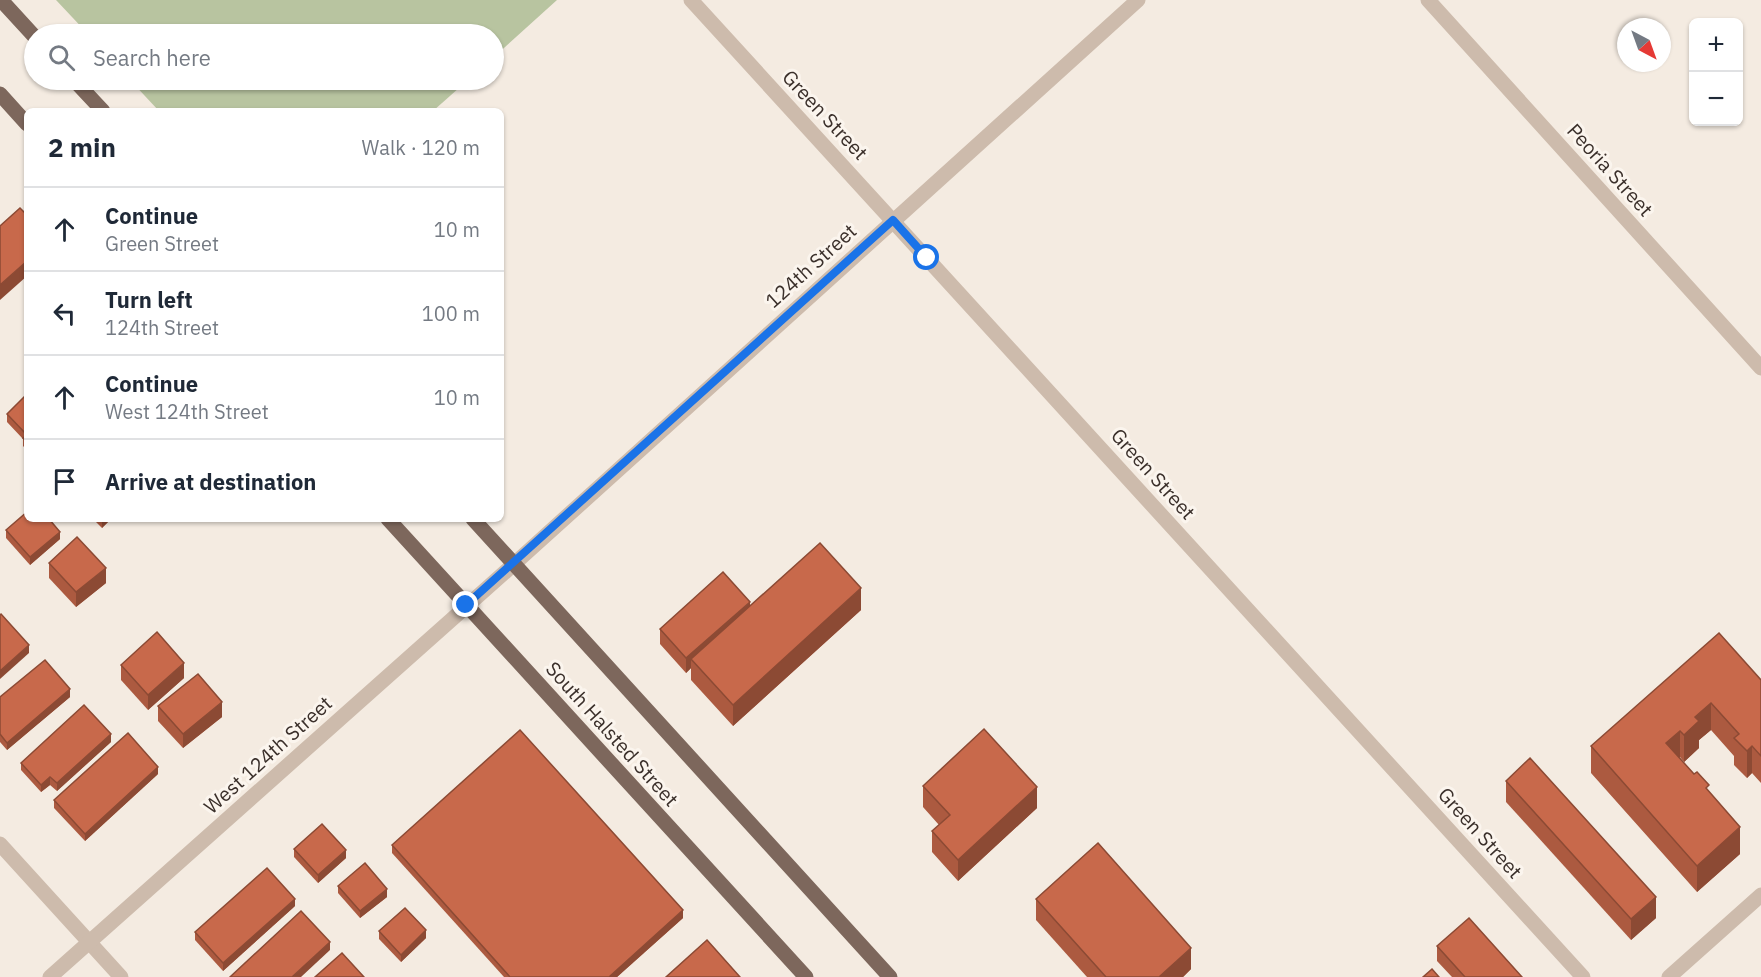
<!DOCTYPE html>
<meta charset="utf-8">
<style>
body{margin:0;font-family:"IBM Plex Sans",sans-serif;background:#f6f6f7;color:#1f2937}
.controls{position:absolute;right:18px;top:18px;display:grid;overflow:hidden;border-radius:9px;box-shadow:0 2px 4px #0004}
.controls button{width:54px;height:54px;display:grid;place-items:center;padding:0;border:0;border-bottom:2px solid #e0e1e3;background:#fff;color:#1f2937;font:30px sans-serif}
.compass{position:absolute;left:1617px;top:18px;width:54px;height:54px;border-radius:50%;background:#fff;box-shadow:0 2px 4px #0004;rotate:139deg}
.stop{position:absolute;width:18px;height:18px;margin:-14px;border:4px solid #1a73e8;border-radius:50%;background:#fff}
.stop.end{background:#1a73e8;border-color:#fff;box-shadow:0 2px 6px #0008}
.list{margin:0;padding:0;list-style:none}
h2{display:flex;justify-content:space-between;align-items:center;height:78px;margin:0;padding:0 24px;font-size:26px}
h2 small{font-size:20px;font-weight:400;color:#747a83}
.list li{display:grid;grid-template-columns:39px 1fr auto;gap:18px;align-items:center;box-sizing:border-box;height:84px;padding:0 24px;border-top:2px solid #e0e1e3}
.list b{display:block;font-size:22px;white-space:nowrap}
.list p{margin:0;font-size:20px;white-space:nowrap;color:#747a83}
.list em{font-size:20px;font-style:normal;color:#747a83}
.icon{flex:none;width:33px;height:33px;fill:none;stroke:currentColor;stroke-width:2;stroke-linecap:round;stroke-linejoin:round}
.map{position:relative;flex:none;width:1761px;height:977px;overflow:hidden}
.search{position:absolute;background:#fff;box-shadow:0 2px 4px #0004;left:24px;top:24px;width:480px;height:66px;display:flex;align-items:center;gap:15px;box-sizing:border-box;padding:0 21px;border-radius:33px;color:#747a83;font-size:22px}
.panel{position:absolute;background:#fff;box-shadow:0 2px 4px #0004;left:24px;top:108px;width:480px;height:414px;border-radius:9px}
.map>svg:first-child{display:block}
.green{fill:#b8c4a0}
.lines{fill:none;stroke-linecap:round;stroke-linejoin:round}
.minor{stroke:#cdbbac;stroke-width:15}
.primary{stroke:#7d675c;stroke-width:15}
.wall{fill:#ac5a40}
.shaded-wall{fill:#8c4a34}
.building{fill:#c8694b;stroke:#8c4a34;stroke-width:1.5}
.route{stroke:#1a73e8;stroke-width:8}
.labels{text-anchor:middle;stroke-width:6;stroke-linejoin:round;paint-order:stroke}
.street-label{font-size:20px;fill:#3b302b;stroke:#fbf5ee}
</style>
<div class="map">
<svg width="1761" height="977" viewBox="0 0 1761 977">
<rect width="100%" height="100%" fill="#f4ebe1"/>
<g class="green">
<polygon points="56,0 557,0 494,57 494,34 88,34"/>
<polygon points="130,80 468,80 433,111 159,111"/>
</g>
<g class="lines">
<g class="minor">
<polyline points="691,0 1583,977"/>
<polyline points="1428,0 1761,368"/>
<polyline points="0,844 121,977"/>
<polyline points="50,977 514,564 1138,0"/>
<polyline points="1669,977 1761,895"/>
</g>
<g class="primary">
<polyline points="1,0 34,36"/>
<polyline points="74,80 103,111"/>
<polyline points="0,94 27,124"/>
<polyline points="388,519 806,977"/>
<polyline points="473,519 890,977"/>
</g>
</g>
<g class="wall">
<polygon points="27,394 27,450 23,446 23,439 7,422 7,414"/>
<polygon points="93,519 111,519 102,528"/>
<polygon points="6,530 60,539 30,565 6,538"/>
<polygon points="49,563 106,583 76,607 49,578"/>
<polygon points="750,606 861,610 733,726 691,680 691,668 686,673 660,644 660,629"/>
<polygon points="121,665 184,678 148,710 121,680"/>
<polygon points="1761,680 1761,783 1752,773 1747,778 1734,765 1734,756 1711,730 1699,740 1699,748 1684,762 1680,757 1679,758 1709,792 1740,854 1697,892 1591,773 1591,746"/>
<polygon points="0,697 70,697 7,750 0,742"/>
<polygon points="158,706 222,717 183,748 158,721"/>
<polygon points="111,742 57,791 50,785 41,792 21,770 21,763"/>
<polygon points="158,774 85,841 54,808 54,800"/>
<polygon points="1506,781 1656,918 1631,940 1506,802"/>
<polygon points="923,786 1037,808 958,881 932,852 932,831 939,825 923,807"/>
<polygon points="392,845 683,918 617,977 504,977 392,853"/>
<polygon points="294,849 346,858 318,883 294,857"/>
<polygon points="338,886 387,897 360,918 338,893"/>
<polygon points="1036,899 1191,969 1183,977 1087,977 1036,920"/>
<polygon points="295,906 223,971 195,940 195,932"/>
<polygon points="379,931 426,938 401,962 379,939"/>
<polygon points="1437,946 1522,977 1452,977 1437,961"/>
</g>
<g class="shaded-wall">
<polygon points="27,261 27,276 0,300 0,285"/>
<polygon points="502,329 502,344 501,345 501,330"/>
<polygon points="103,519 111,519 102,528 102,521"/>
<polygon points="60,532 60,539 30,565 30,557"/>
<polygon points="106,568 106,583 76,607 76,592"/>
<polygon points="861,588 861,610 733,726 733,705"/>
<polygon points="750,602 750,617 691,659 691,668 686,673 686,658"/>
<polygon points="29,645 29,653 0,679 0,671"/>
<polygon points="184,663 184,678 148,710 148,695"/>
<polygon points="70,689 70,697 7,750 7,743"/>
<polygon points="222,702 222,717 183,748 183,734"/>
<polygon points="1711,703 1711,730 1699,740 1699,748 1684,762 1684,735 1695,717"/>
<polygon points="1680,731 1680,757 1666,770 1666,743"/>
<polygon points="111,734 111,742 57,791 57,783"/>
<polygon points="1752,746 1752,773 1747,778 1747,751"/>
<polygon points="158,767 158,774 85,841 85,834"/>
<polygon points="50,777 50,785 41,792 41,785"/>
<polygon points="1037,787 1037,808 958,881 958,860"/>
<polygon points="1740,827 1740,854 1697,892 1697,866"/>
<polygon points="346,850 346,858 318,883 318,875"/>
<polygon points="387,889 387,897 360,918 360,911"/>
<polygon points="1656,897 1656,918 1631,940 1631,919"/>
<polygon points="295,899 295,906 223,971 223,963"/>
<polygon points="683,910 683,918 617,977 609,977"/>
<polygon points="426,930 426,938 401,962 401,955"/>
<polygon points="330,942 330,950 301,977 292,977"/>
<polygon points="1191,948 1191,969 1183,977 1159,977"/>
</g>
<g class="building">
<polygon points="20,208 27,215 27,261 0,285 0,226"/>
<polygon points="27,394 27,435 7,414"/>
<polygon points="27,435 27,442 23,438"/>
<polygon points="27,512 27,519 49,519 60,532 30,557 6,530"/>
<polygon points="77,537 106,568 76,592 49,563"/>
<polygon points="820,543 861,588 733,705 691,659"/>
<polygon points="723,572 750,602 686,658 660,629"/>
<polygon points="1,614 29,645 0,671 0,615"/>
<polygon points="157,632 184,663 148,695 121,665"/>
<polygon points="1719,633 1761,680 1761,756 1752,746 1747,751 1734,738 1739,734 1711,703 1695,717 1699,721 1684,735 1680,731 1666,743 1694,774 1697,772 1709,785 1706,788 1740,827 1697,866 1591,746"/>
<polygon points="45,660 70,689 7,743 0,734 0,697"/>
<polygon points="198,674 222,702 183,734 158,706"/>
<polygon points="84,705 111,734 57,783 50,777 41,785 21,763"/>
<polygon points="984,729 1037,787 958,860 932,831 950,815 923,786"/>
<polygon points="520,730 683,910 609,977 510,977 392,845"/>
<polygon points="128,733 158,767 85,834 54,800"/>
<polygon points="1530,758 1656,897 1631,919 1506,781"/>
<polygon points="322,824 346,850 318,875 294,849"/>
<polygon points="1098,843 1191,948 1159,977 1106,977 1036,899"/>
<polygon points="365,863 387,889 360,911 338,886"/>
<polygon points="267,868 295,899 223,963 195,932"/>
<polygon points="405,908 426,930 401,955 379,931"/>
<polygon points="301,911 330,942 292,977 230,977"/>
<polygon points="1469,918 1522,977 1465,977 1437,946"/>
<polygon points="707,940 740,977 666,977"/>
<polygon points="342,953 364,977 315,977"/>
<polygon points="1432,969 1439,977 1423,977"/>
</g>
<g class="lines">
<polyline class="route" points="466,605 893,220 927,258"/>
</g>
<g class="labels">
<g class="street-label">
<text transform="translate(825 115) rotate(47)" y="7">Green Street</text>
<text transform="translate(1610 170) rotate(48)" y="7">Peoria Street</text>
<text transform="translate(811 266) rotate(-42)" y="7">124th Street</text>
<text transform="translate(1153 474) rotate(48)" y="7">Green Street</text>
<text transform="translate(612 734) rotate(48)" y="7">South Halsted Street</text>
<text transform="translate(268 755) rotate(-42)" y="7">West 124th Street</text>
<text transform="translate(1480 833) rotate(48)" y="7">Green Street</text>
</g>
</g>
</svg>
<div class="controls">
<button>+</button>
<button>−</button>
</div>
<svg class="compass" viewBox="-18 -18 36 36"><path d="M0-13l5 13h-10z" fill="#e53935"/><path d="M0 13l5-13h-10z" fill="#747a83"/></svg>
<div class="stop" style="left:927px;top:258px"></div>
<div class="stop end" style="left:466px;top:605px"></div>
<div class="search"><svg class="icon" aria-label="search" viewBox="0 0 24 24"><circle cx="10" cy="10" r="6"/><path d="M15 15l6 6"/></svg>Search here</div>
<section class="panel">
<h2>2 min<small>Walk · 120 m</small></h2>
<ul class="list">
<li><svg class="icon" aria-label="ahead" viewBox="0 0 24 24"><path d="M12 20V5M6 11l6-6 6 6"/></svg><div><b>Continue</b><p>Green Street</p></div><em>10 m</em></li>
<li><svg class="icon" aria-label="left" viewBox="0 0 24 24"><path d="M17 20v-9H6M10 6l-5 5 5 5"/></svg><div><b>Turn left</b><p>124th Street</p></div><em>100 m</em></li>
<li><svg class="icon" aria-label="ahead" viewBox="0 0 24 24"><path d="M12 20V5M6 11l6-6 6 6"/></svg><div><b>Continue</b><p>West 124th Street</p></div><em>10 m</em></li>
<li><svg class="icon" aria-label="arrive" viewBox="0 0 24 24"><path d="M6 21V4h12l-3 4 3 4H6"/></svg><div><b>Arrive at destination</b></div></li>
</ul>
</section>
</div>
